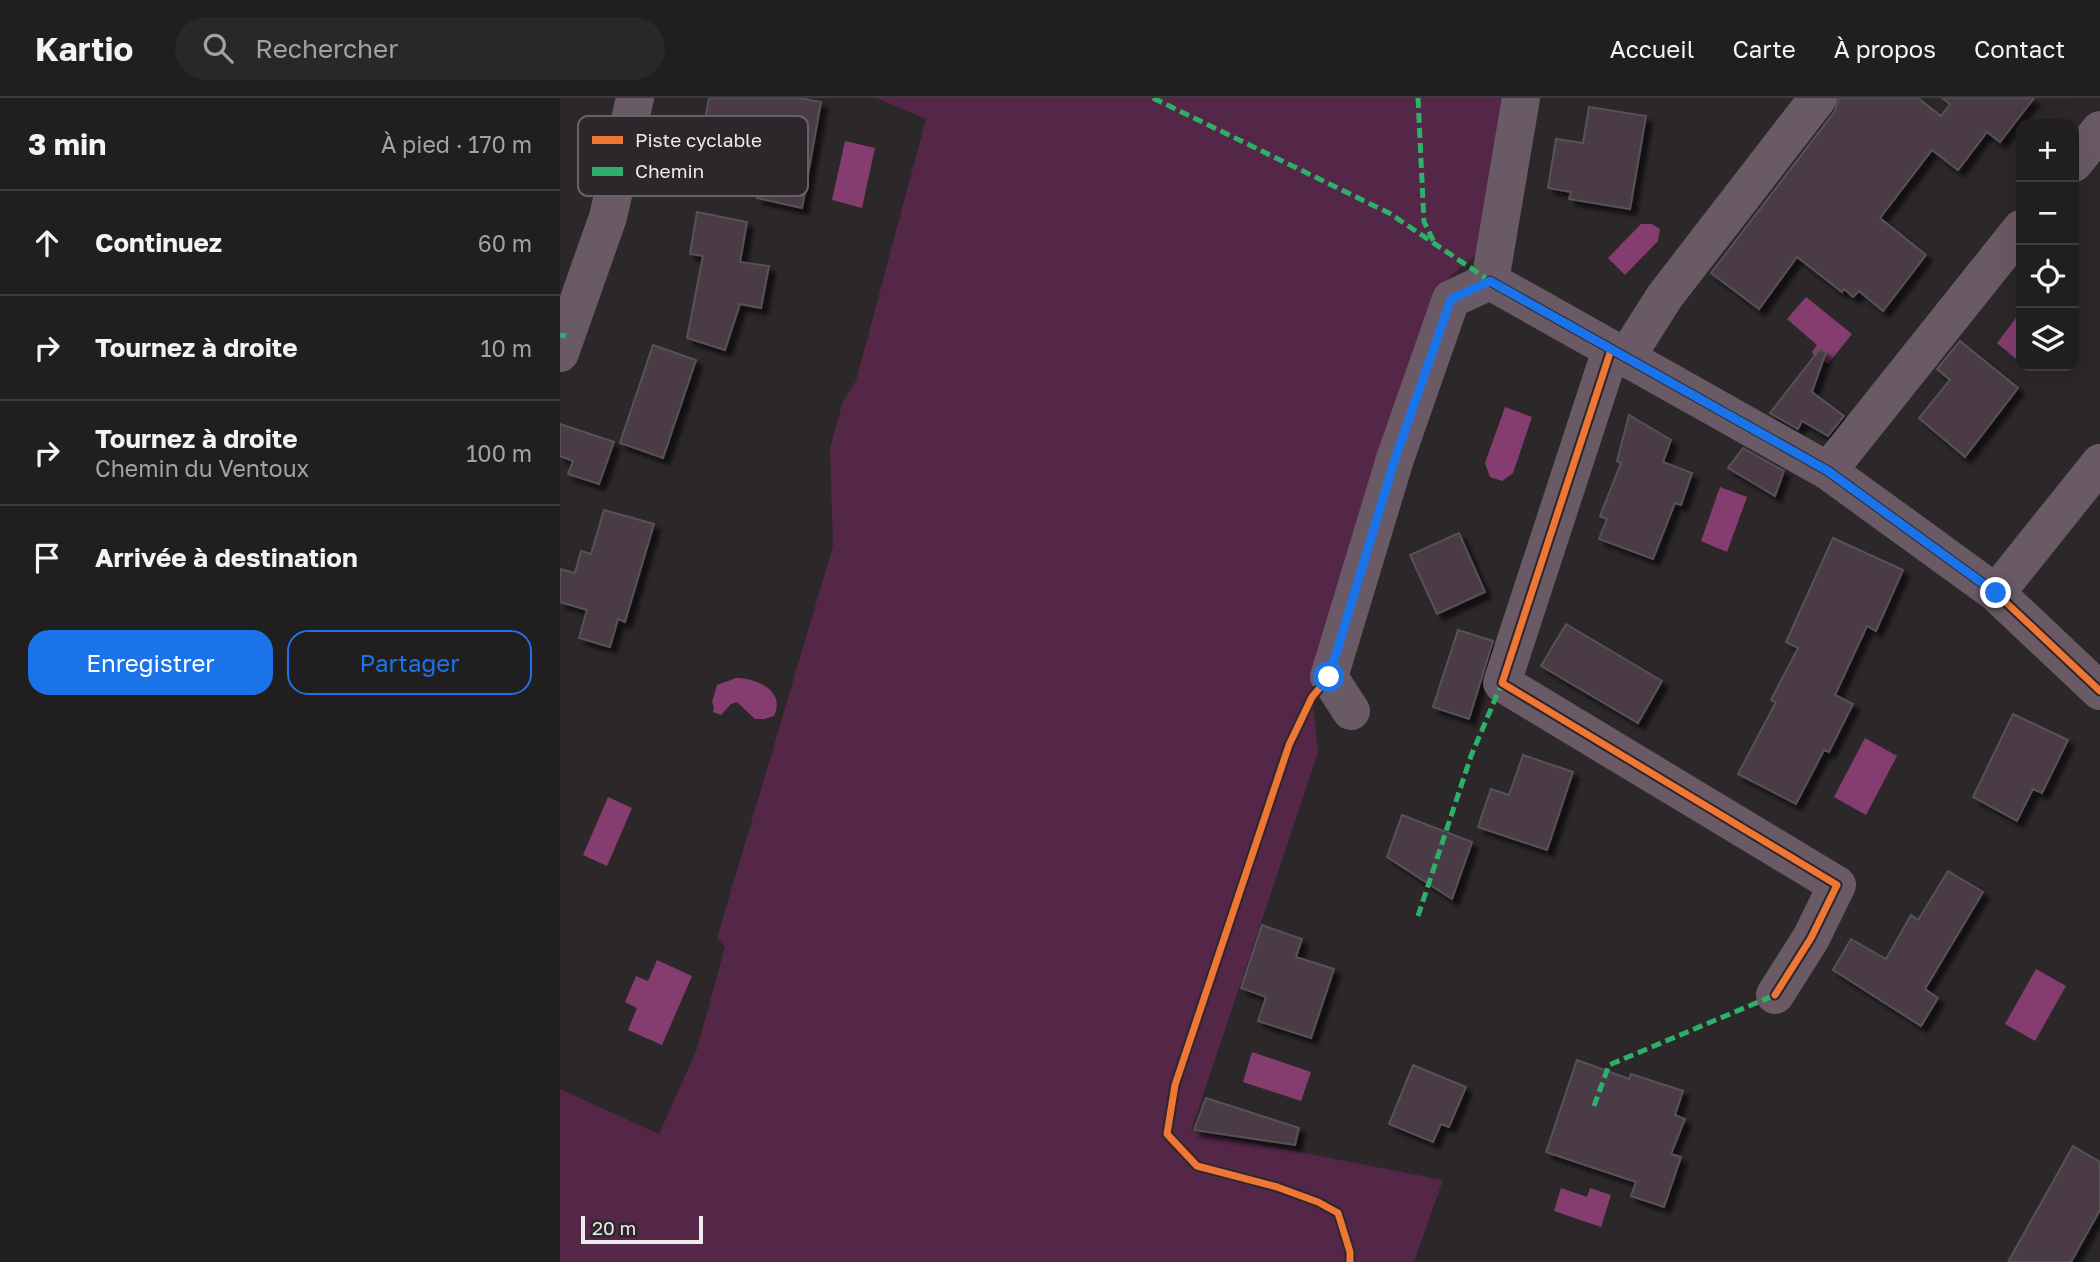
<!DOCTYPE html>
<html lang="fr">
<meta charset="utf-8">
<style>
body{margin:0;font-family:"Golos Text",sans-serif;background:#292729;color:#f1f3f6}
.controls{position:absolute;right:21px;top:21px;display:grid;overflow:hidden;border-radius:14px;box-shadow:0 7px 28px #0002}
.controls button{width:63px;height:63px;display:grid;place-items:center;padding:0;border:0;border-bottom:2px solid #3e3c3e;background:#211e20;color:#f1f3f6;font:35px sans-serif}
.scale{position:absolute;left:21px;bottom:18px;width:122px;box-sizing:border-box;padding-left:7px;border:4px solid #efeaed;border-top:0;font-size:19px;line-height:24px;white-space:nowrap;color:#efeaed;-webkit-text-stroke:5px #2d272b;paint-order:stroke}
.stop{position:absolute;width:21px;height:21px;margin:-16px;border:5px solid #1a73e8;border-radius:50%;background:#fff}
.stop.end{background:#1a73e8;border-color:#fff;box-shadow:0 2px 7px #0008}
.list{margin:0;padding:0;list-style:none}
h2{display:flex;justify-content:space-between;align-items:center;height:91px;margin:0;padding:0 28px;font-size:30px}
h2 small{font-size:23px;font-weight:400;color:#a2a2a5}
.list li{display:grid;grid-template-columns:46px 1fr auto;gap:21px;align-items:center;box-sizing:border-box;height:105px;padding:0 28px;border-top:2px solid #3e3c3e}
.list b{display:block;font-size:26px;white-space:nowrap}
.list p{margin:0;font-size:23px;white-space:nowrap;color:#a2a2a5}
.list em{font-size:23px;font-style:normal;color:#a2a2a5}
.actions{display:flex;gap:14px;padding:21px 28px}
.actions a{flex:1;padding:16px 0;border:2px solid #1a73e8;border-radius:21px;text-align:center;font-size:24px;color:#1a73e8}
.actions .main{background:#1a73e8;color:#fff}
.icon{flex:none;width:38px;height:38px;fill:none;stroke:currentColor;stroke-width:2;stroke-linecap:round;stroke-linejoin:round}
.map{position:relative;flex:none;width:1540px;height:1164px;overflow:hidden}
header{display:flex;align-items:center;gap:42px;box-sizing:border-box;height:98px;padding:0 35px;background:#211e20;border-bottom:2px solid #3e3c3e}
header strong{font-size:33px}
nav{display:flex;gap:38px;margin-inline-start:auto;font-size:24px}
.search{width:490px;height:63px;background:#292729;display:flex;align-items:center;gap:18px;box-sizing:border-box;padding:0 24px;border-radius:38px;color:#a2a2a5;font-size:26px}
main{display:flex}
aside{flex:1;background:#211e20}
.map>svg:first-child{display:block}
.green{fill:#542647}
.water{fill:#853d70}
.building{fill:#4c3b47;stroke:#555254;stroke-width:2;filter:url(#shadow)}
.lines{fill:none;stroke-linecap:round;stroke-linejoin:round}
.minor{stroke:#6a5a65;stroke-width:38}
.quiet{stroke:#2db169;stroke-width:5;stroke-dasharray:10 5;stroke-linecap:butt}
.cycleway-casing{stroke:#2d272b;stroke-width:11}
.cycleway{stroke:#f07635;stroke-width:7}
.route{stroke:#1a73e8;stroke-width:9}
.key{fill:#2d272b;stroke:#676265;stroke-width:2}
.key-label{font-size:19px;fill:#efeaed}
</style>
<header>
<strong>Kartio</strong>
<div class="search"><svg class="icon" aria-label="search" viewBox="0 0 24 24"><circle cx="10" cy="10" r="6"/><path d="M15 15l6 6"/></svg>Rechercher</div>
<nav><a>Accueil</a><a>Carte</a><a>À propos</a><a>Contact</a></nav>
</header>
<main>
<aside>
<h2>3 min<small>À pied · 170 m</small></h2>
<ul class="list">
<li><svg class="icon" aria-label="ahead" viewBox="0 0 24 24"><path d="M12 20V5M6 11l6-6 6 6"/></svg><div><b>Continuez</b></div><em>60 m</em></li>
<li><svg class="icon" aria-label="right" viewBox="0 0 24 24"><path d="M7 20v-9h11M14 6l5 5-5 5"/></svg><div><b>Tournez à droite</b></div><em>10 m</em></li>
<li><svg class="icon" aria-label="right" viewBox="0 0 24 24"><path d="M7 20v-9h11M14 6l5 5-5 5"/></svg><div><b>Tournez à droite</b><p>Chemin du Ventoux</p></div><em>100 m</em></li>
<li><svg class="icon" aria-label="arrive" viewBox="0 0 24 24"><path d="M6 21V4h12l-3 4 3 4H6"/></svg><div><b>Arrivée à destination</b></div></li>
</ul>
<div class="actions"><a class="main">Enregistrer</a><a>Partager</a></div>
</aside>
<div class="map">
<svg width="1540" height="1164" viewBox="0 0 1540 1164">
<defs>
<filter id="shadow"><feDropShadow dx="6" dy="6" stdDeviation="2" flood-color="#0009"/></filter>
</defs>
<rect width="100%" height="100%" fill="#2c282a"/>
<polygon class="green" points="316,0 944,0 921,153 881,186 751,584 758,655 631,1033 883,1082 854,1164 0,1164 0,991 99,1036 137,951 165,849 157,840 273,448 270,350 283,303 296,283 366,21"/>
<g class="water">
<polygon points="285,43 315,50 302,110 272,102"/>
<polygon points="1081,126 1092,126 1100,131 1098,143 1065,177 1048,160"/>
<polygon points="1246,199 1292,236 1268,266 1264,263 1258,266 1252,254 1257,247 1227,221"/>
<polygon points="1456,220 1461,225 1461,265 1437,245"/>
<polygon points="945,309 972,319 953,375 942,383 930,379 925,365"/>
<polygon points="1160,389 1187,399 1167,454 1141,443"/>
<path d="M176,580C197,580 226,593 214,618L204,621H195L177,604L171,606L161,617L153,614L154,609L152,604L157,587Z"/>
<polygon points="1305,640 1337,658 1306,717 1274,699"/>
<polygon points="48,699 72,710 47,768 23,757"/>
<polygon points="97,862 132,878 102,947 68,932 77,910 65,904 76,878 88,883"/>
<polygon points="1476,871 1506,888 1475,943 1445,926"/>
<polygon points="692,954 751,974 741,1003 683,984"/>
<polygon points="1001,1090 1027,1099 1030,1090 1051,1097 1041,1129 994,1113"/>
</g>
<g class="building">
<polygon points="149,0 239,0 261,4 242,110 197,100 205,53 164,46 166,38 143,34"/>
<polygon points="1279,0 1358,0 1381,18 1390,6 1382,0 1474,0 1440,44 1427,34 1398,72 1372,52 1320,120 1366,157 1323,213 1299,193 1293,199 1284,191 1282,194 1237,159 1199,211 1151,175 1275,13"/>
<polygon points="1029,9 1086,18 1070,111 1009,101 1011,94 988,90 996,41 1023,45"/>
<polygon points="137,114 187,124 180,164 209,168 201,210 180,206 165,252 127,240 143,158 130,156"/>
<polygon points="1400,243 1458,290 1405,359 1359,320 1390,282 1377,271"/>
<polygon points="93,247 136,262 103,360 60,345"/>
<polygon points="1260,251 1266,254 1252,294 1284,318 1268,338 1242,323 1238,331 1210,315"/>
<polygon points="1069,317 1111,342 1103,364 1132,375 1121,407 1115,405 1093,461 1039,441 1047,421 1040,418 1061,365 1057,363"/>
<polygon points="0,326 54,344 39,386 8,376 13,363 0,358"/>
<polygon points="1183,350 1224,373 1215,398 1168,370"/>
<polygon points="44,412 94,426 65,524 58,521 50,549 19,540 27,512 0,504 0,471 15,475 21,453 31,456"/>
<polygon points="899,435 925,494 877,516 850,457"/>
<polygon points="1273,440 1343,472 1316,533 1307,528 1275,597 1293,606 1269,654 1264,652 1236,706 1178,676 1216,604 1211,602 1238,550 1226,544"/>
<polygon points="1006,526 1102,583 1078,625 981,568"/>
<polygon points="898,532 933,543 909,621 873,609"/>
<polygon points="1453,616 1508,642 1482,695 1473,691 1457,723 1413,699"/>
<polygon points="963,657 1013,674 987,752 918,729 931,691 949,697"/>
<polygon points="842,717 912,744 892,801 827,759"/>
<polygon points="1388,773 1423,794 1365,891 1378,900 1361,928 1273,872 1291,841 1326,861 1351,817 1358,822"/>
<polygon points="702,827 742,841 736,859 774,871 751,940 698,923 706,899 681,890"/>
<polygon points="1017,962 1069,981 1071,976 1123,993 1115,1017 1125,1021 1111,1056 1121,1059 1104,1109 1071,1098 1076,1084 986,1054"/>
<polygon points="853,967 906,989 889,1029 881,1026 873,1044 829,1026"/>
<polygon points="646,1000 739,1030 735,1047 634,1032"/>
<polygon points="1513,1048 1540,1064 1540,1112 1511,1164 1448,1164"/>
</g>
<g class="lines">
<g class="minor">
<polyline points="1514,65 1540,32"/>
<polyline points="930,183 1268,373 1436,495 1540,593"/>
<polyline points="930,183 961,0"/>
<polyline points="1051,252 942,585 1277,787 1251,840 1215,897"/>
<polyline points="0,255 48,119 75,0"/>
<polyline points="1065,261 1105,198 1258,0"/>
<polyline points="1268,373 1461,131"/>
<polyline points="1436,495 1540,365"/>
<polyline points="791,613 769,579 835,361 891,201 930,183"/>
</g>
<g class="quiet">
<polyline points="593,0 829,115 930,183"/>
<polyline points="858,0 864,124 874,144"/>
<polyline points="0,237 6,238"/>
<polyline points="858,818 911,658 942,585"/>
<polyline points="1034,1008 1049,967 1215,897"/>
</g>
<defs>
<g id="cycleway">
<polyline points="930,183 1268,373 1436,495 1540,593"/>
<polyline points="1051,252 942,585 1277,787 1251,840 1215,897"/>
<polyline points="769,579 752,599 729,647 615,987 607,1036 637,1068 717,1089 758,1104 778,1115 790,1154 790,1164"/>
</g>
</defs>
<use href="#cycleway" class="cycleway-casing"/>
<use href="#cycleway" class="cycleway"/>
</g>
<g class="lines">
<polyline class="route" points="769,579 835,361 891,201 930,183 1268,373 1436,495"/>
</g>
<rect x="18" y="18" width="230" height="80" rx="10" class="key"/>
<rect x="32" y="38" width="31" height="8" fill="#f07635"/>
<rect x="32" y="69" width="31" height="9" fill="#2db169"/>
<g class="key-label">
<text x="75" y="49">Piste cyclable</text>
<text x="75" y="80">Chemin</text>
</g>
</svg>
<div class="controls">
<button>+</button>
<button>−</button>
<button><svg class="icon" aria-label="locate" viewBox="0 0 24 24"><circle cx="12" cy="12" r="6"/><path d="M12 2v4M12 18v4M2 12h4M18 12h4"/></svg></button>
<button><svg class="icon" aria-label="layers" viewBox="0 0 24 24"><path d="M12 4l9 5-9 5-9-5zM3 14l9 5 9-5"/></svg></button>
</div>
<div class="scale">20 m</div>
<div class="stop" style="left:769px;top:579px"></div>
<div class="stop end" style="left:1436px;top:495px"></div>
</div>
</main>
